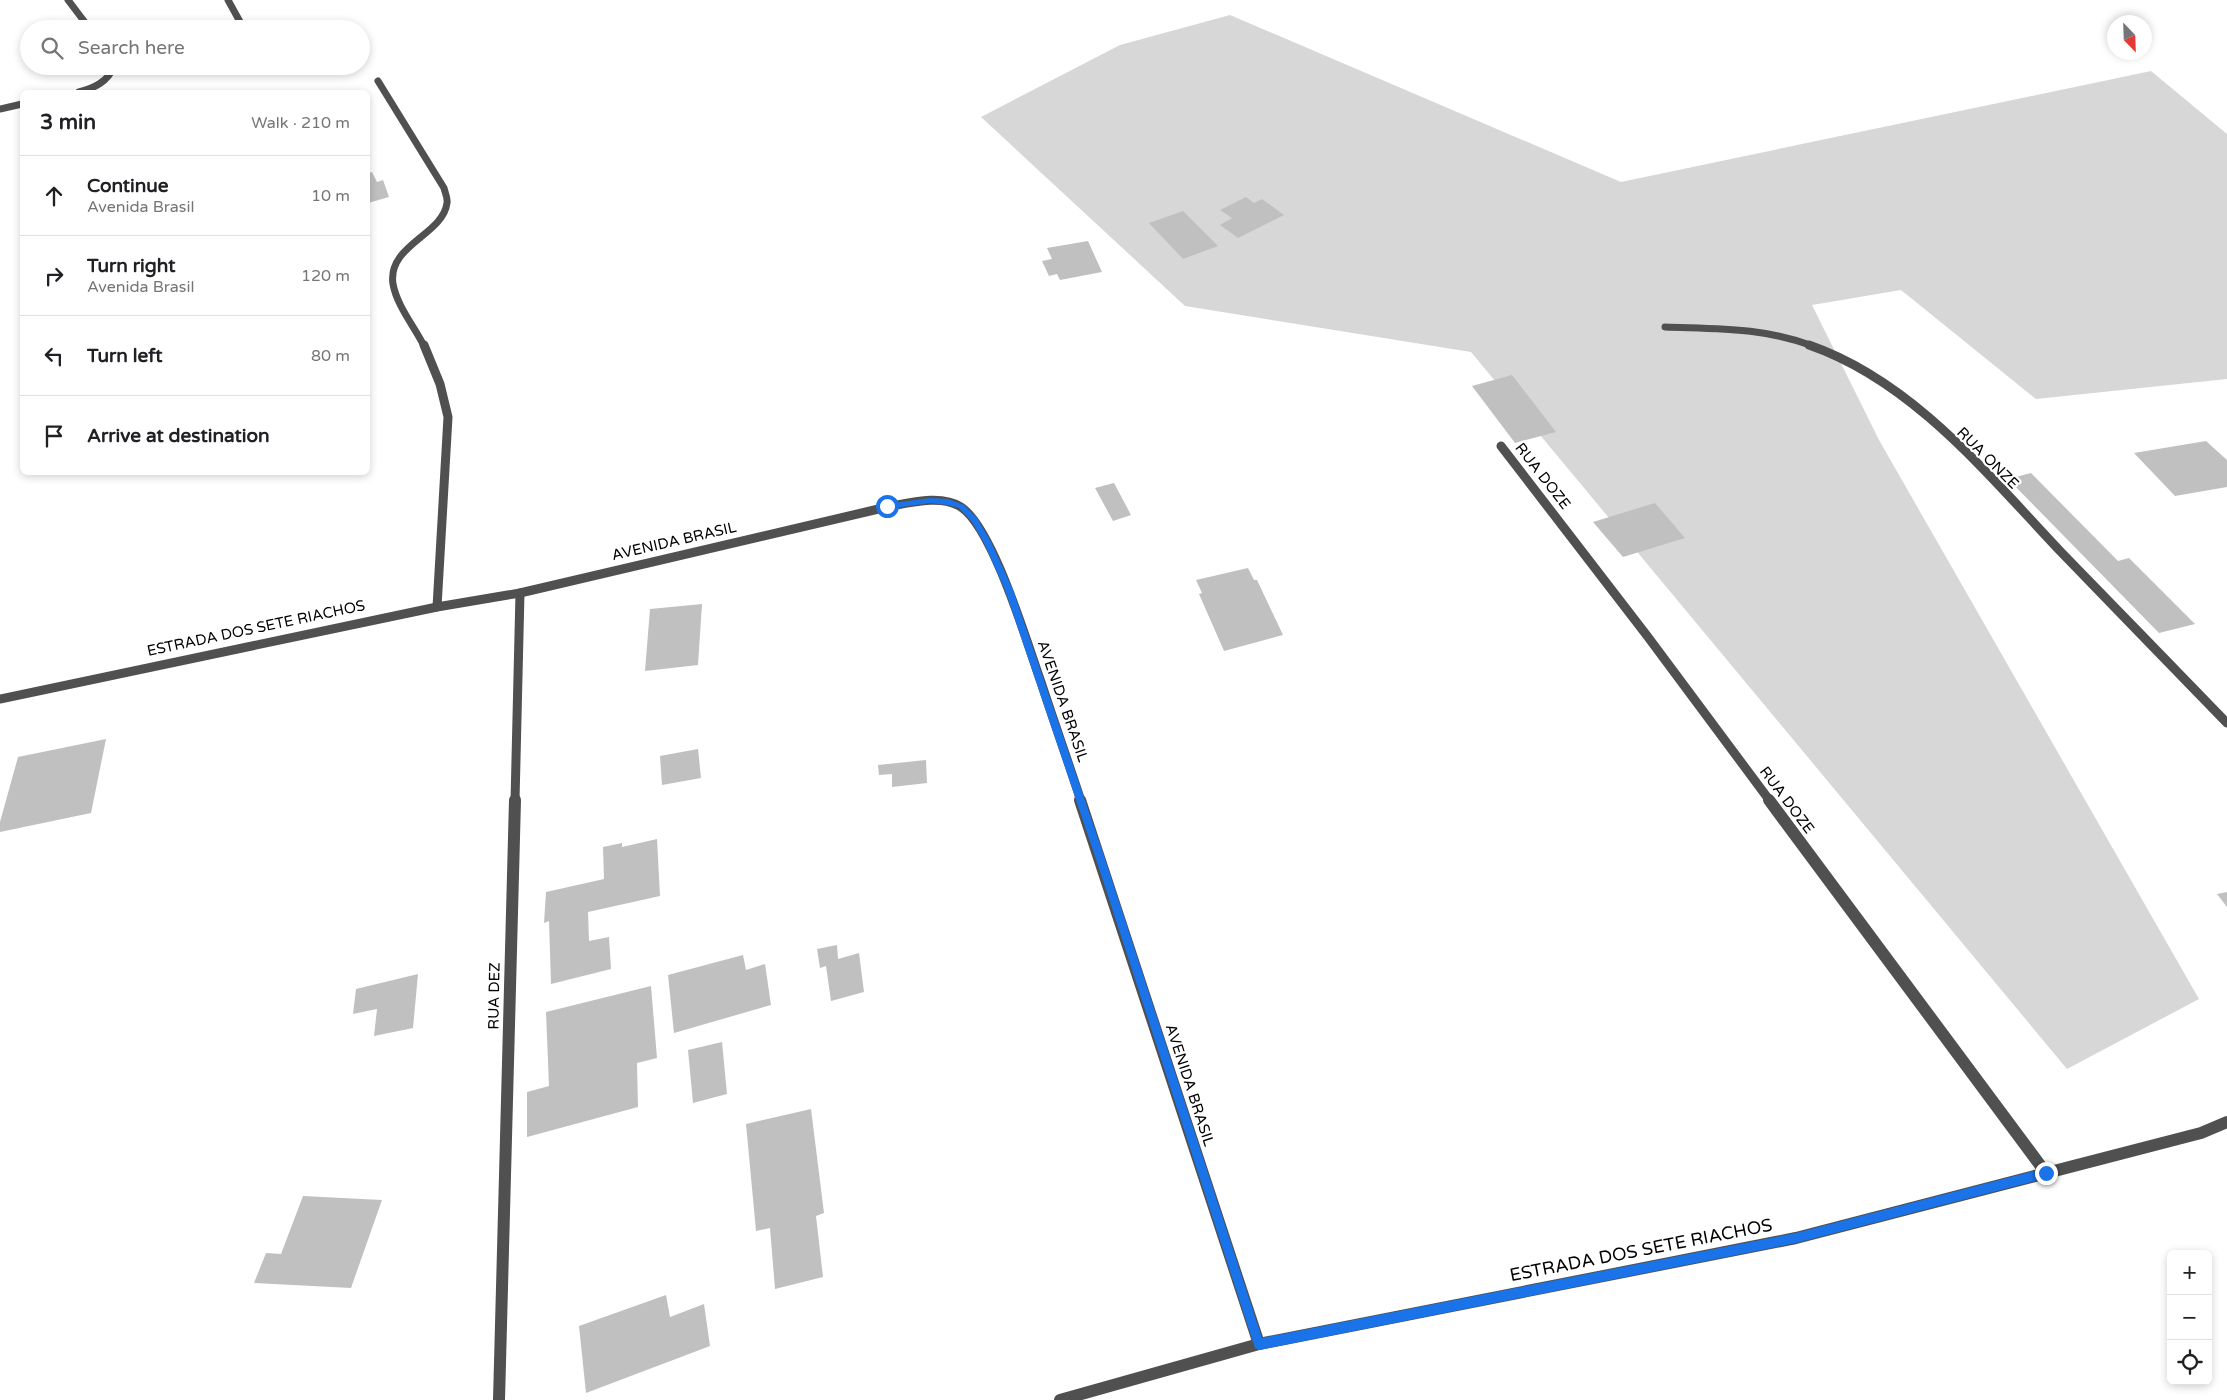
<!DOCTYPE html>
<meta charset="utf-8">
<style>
body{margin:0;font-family:"Varela Round",sans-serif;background:#f2f2f2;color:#202124}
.controls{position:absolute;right:15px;bottom:15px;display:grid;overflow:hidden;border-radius:8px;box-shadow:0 2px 8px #0003}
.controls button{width:45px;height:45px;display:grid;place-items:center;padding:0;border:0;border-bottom:1px solid #e0e0e0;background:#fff;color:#202124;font:25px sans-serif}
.compass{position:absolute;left:2107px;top:15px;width:45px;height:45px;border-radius:50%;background:#fff;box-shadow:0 2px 8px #0003;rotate:157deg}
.stop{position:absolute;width:15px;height:15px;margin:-11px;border:4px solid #1a73e8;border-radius:50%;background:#fff}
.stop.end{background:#1a73e8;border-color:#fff;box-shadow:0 1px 5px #0008}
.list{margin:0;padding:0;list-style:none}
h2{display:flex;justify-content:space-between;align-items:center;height:65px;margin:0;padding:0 20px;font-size:21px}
h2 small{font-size:16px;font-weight:400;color:#757577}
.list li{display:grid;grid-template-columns:32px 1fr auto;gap:15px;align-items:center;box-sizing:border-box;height:80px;padding:0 20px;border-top:1px solid #e0e0e0}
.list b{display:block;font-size:19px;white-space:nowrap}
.list p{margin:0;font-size:16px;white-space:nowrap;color:#757577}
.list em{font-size:16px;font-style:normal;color:#757577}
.icon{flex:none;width:28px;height:28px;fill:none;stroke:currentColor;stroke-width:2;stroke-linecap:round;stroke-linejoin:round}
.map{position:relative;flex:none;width:2227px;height:1400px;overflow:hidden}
.search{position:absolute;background:#fff;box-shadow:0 2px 8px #0003;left:20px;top:20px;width:350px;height:55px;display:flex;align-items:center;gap:12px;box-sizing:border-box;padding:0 18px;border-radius:28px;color:#757577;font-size:19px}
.panel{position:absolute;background:#fff;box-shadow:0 2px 8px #0003;left:20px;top:90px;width:350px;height:385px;border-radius:8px}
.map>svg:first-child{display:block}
.green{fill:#d7d7d7}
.building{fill:#c0c0c0}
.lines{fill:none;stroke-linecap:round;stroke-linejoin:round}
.service-far1{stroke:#505050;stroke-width:9}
.service{stroke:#505050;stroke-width:12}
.minor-far2{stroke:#505050;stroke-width:7}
.minor-far1{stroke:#505050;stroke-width:9}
.minor{stroke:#505050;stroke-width:12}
.tertiary{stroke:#505050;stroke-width:12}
.route{fill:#1a73e8}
.labels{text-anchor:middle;stroke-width:4.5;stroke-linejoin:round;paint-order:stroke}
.street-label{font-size:15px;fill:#000;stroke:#fff}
.near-street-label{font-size:18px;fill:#000;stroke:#fff}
</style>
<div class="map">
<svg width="2227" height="1400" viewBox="0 0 2227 1400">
<rect width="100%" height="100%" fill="#fff"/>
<polygon class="green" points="1230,15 1621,182 2151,71 2227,134 2227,379 2036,399 1901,290 1812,305 1879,440 2199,999 2067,1069 1471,352 1185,306 981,117 1120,45"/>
<g class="building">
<polygon points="372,172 377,182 383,180 389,197 368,203 368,173"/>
<polygon points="1246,197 1254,203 1262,199 1284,215 1238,238 1220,225 1232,218 1220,210"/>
<polygon points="1183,211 1218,246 1183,259 1149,223"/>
<polygon points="1088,241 1102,272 1060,280 1057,274 1049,276 1042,261 1052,259 1047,248"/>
<polygon points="1512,375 1556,432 1515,443 1472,386"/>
<polygon points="2206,441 2227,460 2227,487 2175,496 2134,453"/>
<polygon points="2031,473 2118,561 2129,558 2195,624 2159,633 2008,479"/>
<polygon points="1114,483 1131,515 1113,521 1095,488"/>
<polygon points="1655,503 1685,538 1623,557 1593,522"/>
<polygon points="1248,568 1254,580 1257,580 1283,635 1224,651 1199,594 1202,593 1196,580"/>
<polygon points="702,604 698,665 645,671 650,609"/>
<polygon points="106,739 91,813 0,832 0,822 18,757"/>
<polygon points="698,749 701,778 662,785 660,756"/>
<polygon points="926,760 927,783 892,787 892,774 879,775 878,765"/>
<polygon points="657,839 660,896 588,912 589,941 609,937 611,969 551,984 549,921 544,923 546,892 604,879 603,847 622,843 622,847"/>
<polygon points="2227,892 2227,907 2217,894"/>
<polygon points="837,945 838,959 859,953 864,992 831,1001 826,966 820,968 817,949"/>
<polygon points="743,955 746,970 765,964 771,1005 674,1033 668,975"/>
<polygon points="418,974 413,1028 374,1036 377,1009 353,1014 356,989"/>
<polygon points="651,986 657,1058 637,1063 638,1107 527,1137 527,1092 549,1086 546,1012"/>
<polygon points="722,1042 727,1094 693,1103 688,1050"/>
<polygon points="811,1109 824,1213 816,1216 823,1277 775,1289 770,1228 756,1231 746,1124"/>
<polygon points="303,1196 382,1200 351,1288 254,1283 266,1253 281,1254"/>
<polygon points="666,1295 670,1317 704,1304 710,1346 586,1393 579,1326"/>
</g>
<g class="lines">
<polyline class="service-far1" points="1501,446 1648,637 1770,801"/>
<polyline class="service" points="1769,800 2046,1173"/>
<g class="minor-far2">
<polyline points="68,0 90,29"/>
<polyline points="228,0 244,29"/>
<path d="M378,81L444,188C445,193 448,198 447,203C443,235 387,245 393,284C397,306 414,326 424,346"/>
<path d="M79,92C94,88 108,82 114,66"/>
<polyline points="0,109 22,104"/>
<path d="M1665,327C1720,329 1760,327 1813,346"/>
</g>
<g class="minor-far1">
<polyline points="424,345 440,384 448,417 437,607"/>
<path d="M1809,345C1913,381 1988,475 2061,552C2116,609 2172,666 2227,723"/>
<path d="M0,699L437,607L520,593L887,507C909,503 941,494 961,507C993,528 1027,643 1041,682C1054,722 1068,761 1081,801"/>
<polyline points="515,801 520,593"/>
</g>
<g class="minor">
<polyline points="1080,800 1259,1344"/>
<polyline points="499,1400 515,800"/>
</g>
<polyline class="tertiary" points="1060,1400 1259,1344 1796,1238 2201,1133 2227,1122"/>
</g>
<polygon class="route" points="930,498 948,499 964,505 977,518 991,542 1013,590 1105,859 1262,1338 1796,1233 2046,1168 2051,1173 2050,1177 1796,1243 1259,1350 1255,1348 1096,859 1005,590 984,543 972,522 959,508 948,505 930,503 887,509 883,506 887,504"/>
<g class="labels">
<g class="street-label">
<text transform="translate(1988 458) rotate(45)" y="5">RUA ONZE</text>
<text transform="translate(1543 476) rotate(52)" y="5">RUA DOZE</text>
<text transform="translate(674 541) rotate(-13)" y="5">AVENIDA BRASIL</text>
<text transform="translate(256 628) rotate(-12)" y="5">ESTRADA DOS SETE RIACHOS</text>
<text transform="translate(1063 701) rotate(71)" y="5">AVENIDA BRASIL</text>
<text transform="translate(1787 800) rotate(53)" y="5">RUA DOZE</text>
<text transform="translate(494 996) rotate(-89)" y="5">RUA DEZ</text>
<text transform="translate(1190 1085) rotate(72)" y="5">AVENIDA BRASIL</text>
</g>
<g class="near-street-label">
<text transform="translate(1641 1250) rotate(-11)" y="6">ESTRADA DOS SETE RIACHOS</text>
</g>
</g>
</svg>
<div class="controls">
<button>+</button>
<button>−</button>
<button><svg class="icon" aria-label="locate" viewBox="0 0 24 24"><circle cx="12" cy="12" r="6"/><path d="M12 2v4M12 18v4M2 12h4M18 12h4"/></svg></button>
</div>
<svg class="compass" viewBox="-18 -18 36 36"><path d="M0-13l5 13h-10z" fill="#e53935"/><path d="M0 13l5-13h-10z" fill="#757577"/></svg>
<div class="stop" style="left:887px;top:506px"></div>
<div class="stop end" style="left:2046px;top:1173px"></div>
<div class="search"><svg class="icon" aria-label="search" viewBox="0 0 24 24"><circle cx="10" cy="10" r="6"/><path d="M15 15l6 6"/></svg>Search here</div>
<section class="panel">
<h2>3 min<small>Walk · 210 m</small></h2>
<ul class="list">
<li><svg class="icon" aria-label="ahead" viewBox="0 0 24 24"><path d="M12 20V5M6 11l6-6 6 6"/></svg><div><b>Continue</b><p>Avenida Brasil</p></div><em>10 m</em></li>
<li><svg class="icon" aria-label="right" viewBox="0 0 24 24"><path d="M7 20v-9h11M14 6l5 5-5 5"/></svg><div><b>Turn right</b><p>Avenida Brasil</p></div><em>120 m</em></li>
<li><svg class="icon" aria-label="left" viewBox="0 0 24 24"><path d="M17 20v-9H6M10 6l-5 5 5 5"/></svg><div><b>Turn left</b></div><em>80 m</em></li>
<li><svg class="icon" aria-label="arrive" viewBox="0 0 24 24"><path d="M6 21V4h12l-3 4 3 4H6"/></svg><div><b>Arrive at destination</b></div></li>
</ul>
</section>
</div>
